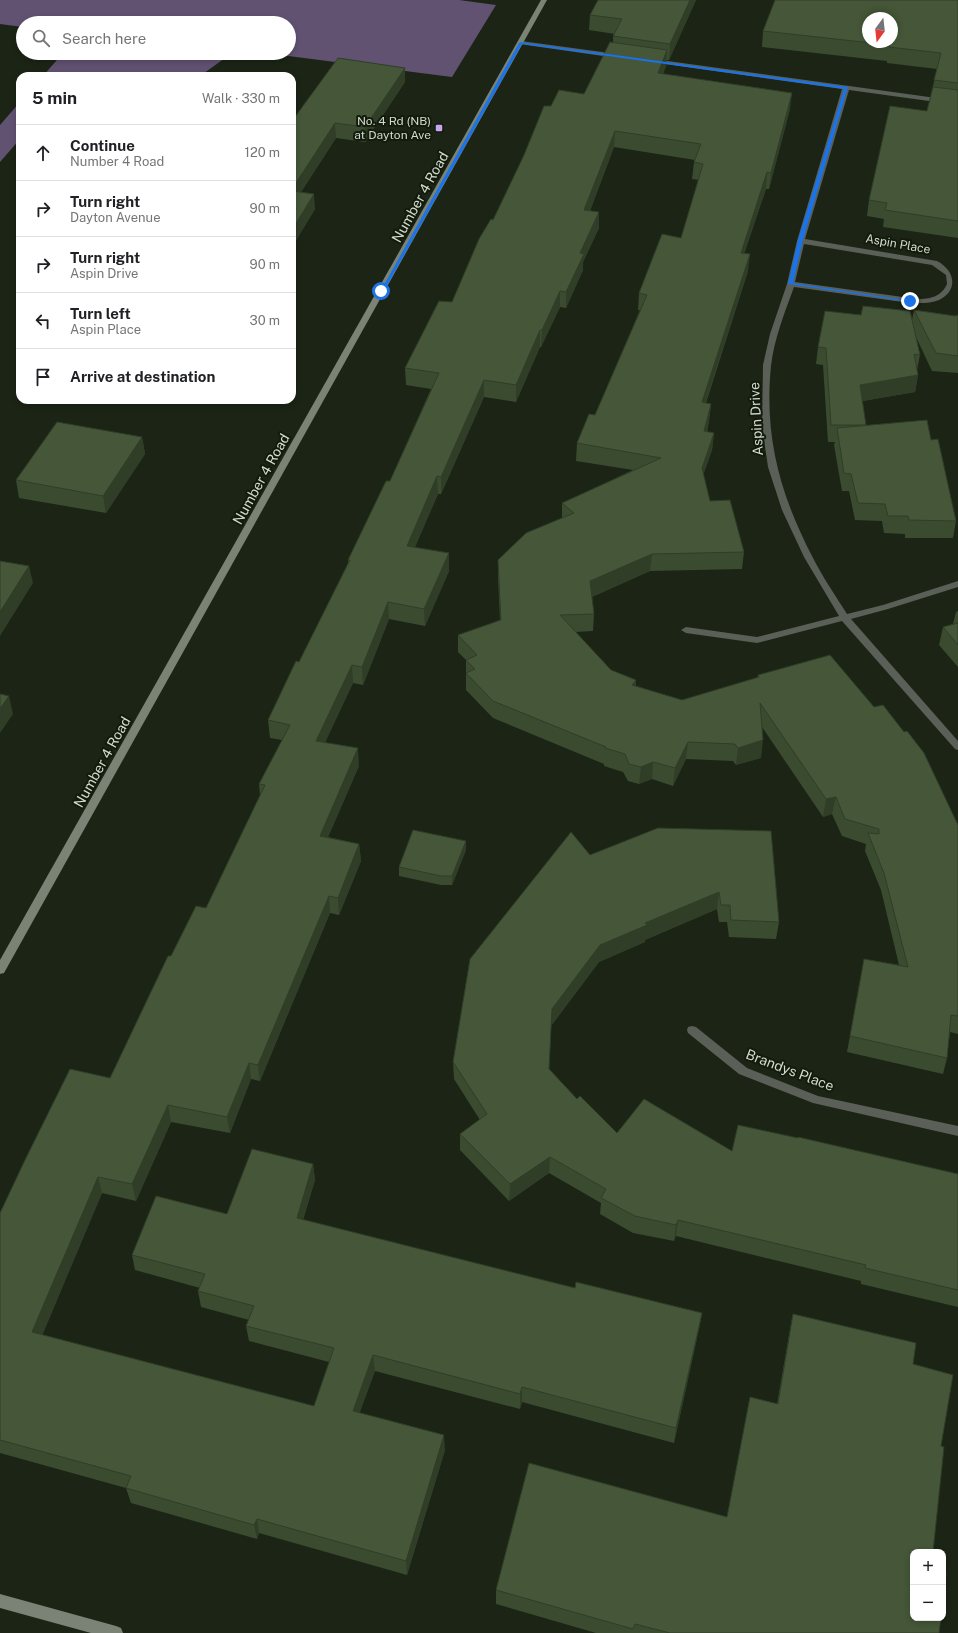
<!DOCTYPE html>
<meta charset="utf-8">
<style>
body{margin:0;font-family:"Public Sans",sans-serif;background:#f2f2f2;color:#202124}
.controls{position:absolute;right:12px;bottom:12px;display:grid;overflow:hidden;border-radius:8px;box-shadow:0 2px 6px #0003}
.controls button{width:36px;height:36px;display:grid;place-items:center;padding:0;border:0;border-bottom:1px solid #e0e0e0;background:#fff;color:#202124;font:20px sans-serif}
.compass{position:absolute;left:862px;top:12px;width:36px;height:36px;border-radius:50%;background:#fff;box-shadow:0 2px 6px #0003;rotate:195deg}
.stop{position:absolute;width:12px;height:12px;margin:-9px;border:3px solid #1a73e8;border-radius:50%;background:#fff}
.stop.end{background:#1a73e8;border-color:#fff;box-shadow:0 1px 4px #0008}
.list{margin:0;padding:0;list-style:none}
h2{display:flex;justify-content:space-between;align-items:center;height:52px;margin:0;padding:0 16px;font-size:17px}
h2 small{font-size:13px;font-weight:400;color:#757577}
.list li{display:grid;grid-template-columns:26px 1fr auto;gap:12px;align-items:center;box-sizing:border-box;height:56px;padding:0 16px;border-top:1px solid #e0e0e0}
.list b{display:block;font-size:15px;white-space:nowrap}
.list p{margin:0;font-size:13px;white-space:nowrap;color:#757577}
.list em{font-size:13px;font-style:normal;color:#757577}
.icon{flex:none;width:22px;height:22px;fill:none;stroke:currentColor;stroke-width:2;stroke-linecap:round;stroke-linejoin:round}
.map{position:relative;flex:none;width:958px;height:1633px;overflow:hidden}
.search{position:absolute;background:#fff;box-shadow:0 2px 6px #0003;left:16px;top:16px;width:280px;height:44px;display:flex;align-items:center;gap:10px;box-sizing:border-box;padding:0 14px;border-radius:22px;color:#757577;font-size:15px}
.panel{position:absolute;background:#fff;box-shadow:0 2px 6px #0003;left:16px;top:72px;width:280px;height:332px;border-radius:12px}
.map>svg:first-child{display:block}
.forest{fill:#615272}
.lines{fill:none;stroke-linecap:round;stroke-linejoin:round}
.minor{fill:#5a5f57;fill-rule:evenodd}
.secondary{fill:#7b8376;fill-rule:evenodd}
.wall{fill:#3b4b30}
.shaded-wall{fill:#303d27}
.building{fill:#455738;stroke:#303d27;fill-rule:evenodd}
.route{fill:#1a73e8}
.poi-dot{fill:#c8a5ee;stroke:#121b0c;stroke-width:1.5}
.labels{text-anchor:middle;stroke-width:4;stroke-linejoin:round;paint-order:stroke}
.far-poi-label{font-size:12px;fill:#d2d9ce;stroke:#121b0c;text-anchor:end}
.far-street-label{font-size:12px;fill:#d2d9ce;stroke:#121b0c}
.street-label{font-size:14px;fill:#d2d9ce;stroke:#121b0c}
</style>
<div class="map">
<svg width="958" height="1633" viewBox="0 0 958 1633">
<rect width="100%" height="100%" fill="#1b2415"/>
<g class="forest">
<polygon points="0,0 459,0 496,5 452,77 265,53 289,53 289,23 23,23 23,27 0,24"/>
<polygon points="63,53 232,53 200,76 43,76"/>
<polygon points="20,102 20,139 0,162 0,125"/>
</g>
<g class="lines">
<g class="minor">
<polygon points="521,41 617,54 620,56 617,58 519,44 518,43"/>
<path d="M653,59L958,101V105L849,90L805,239L937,261C956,271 958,291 939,300C930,304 920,303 910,303L794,287C785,312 774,339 771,366C764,437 780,494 812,556C822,576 835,595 847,614L883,605L958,581V587L888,609L851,619L958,741V750L955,749L842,621L757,643L686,633L681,630L686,627L757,637L839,616L804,557L782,510L768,467L762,426L763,365L770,334L787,284L797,241L842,89L651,62V60ZM804,244L932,265L946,275L947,284C941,297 930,299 917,299L795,282Z"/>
<polygon points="692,1026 696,1027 747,1068 818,1096 958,1126 958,1136 813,1103 739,1074 688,1033 687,1030 688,1027"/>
</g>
<g class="secondary">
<polygon points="541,0 547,0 4,973 0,974 0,960"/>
<polygon points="0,1594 116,1626 121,1628 123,1633 91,1633 0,1608"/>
</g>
</g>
<g class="wall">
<polygon points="696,0 669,60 667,60 666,66 663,74 790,109 769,189 766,189 744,253 748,271 706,403 711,404 709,421 707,432 714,433 712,450 703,475 710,501 744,552 742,569 650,571 592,597 594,614 593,631 575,632 611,670 636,680 636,686 682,700 757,678 758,675 958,825 958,1034 950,1032 947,1058 943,1074 847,1052 861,976 864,959 899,965 881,890 865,851 866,844 842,836 832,814 823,817 762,727 761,758 736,765 733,761 686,759 673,786 652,779 639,784 628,781 623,772 604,766 604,764 493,718 466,690 466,660 458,652 458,635 500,620 498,577 498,560 562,518 562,503 633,470 576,461 577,443 595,415 640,310 638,310 639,293 681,238 699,180 692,179 694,162 695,160 614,147 590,211 599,228 583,262 583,270 566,308 560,307 541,347 540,347 516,402 484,397 441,494 438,494 414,548 449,571 425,626 389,619 363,685 353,683 325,742 359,766 328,837 359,844 361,861 339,915 330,913 260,1081 251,1079 230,1133 171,1122 136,1201 102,1193 42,1335 314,1406 329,1362 249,1341 246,1326 249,1320 201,1307 198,1291 200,1288 135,1270 132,1255 227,1214 313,1164 315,1180 303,1220 575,1288 702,1313 699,1329 674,1443 522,1402 520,1409 375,1371 359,1413 445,1450 407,1575 259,1533 257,1539 131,1503 126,1488 0,1453 0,1213 110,1078 171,956 206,908 260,796 259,784 282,740 270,738 268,720 299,662 348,563 348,560 390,481 431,389 406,385 405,368 452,302 493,220 551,106 584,94 613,43 613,36 615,34 589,30 590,15"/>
<polygon points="958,0 958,238 883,227 884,219 867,216 869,200 927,111 937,69 887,63 887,61 762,47 763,31"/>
<polygon points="405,82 365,142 336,138 301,192 315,209 292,247 292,121"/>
<polygon points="914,310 955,316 958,315 958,373 932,371 916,337 920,355 917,370 918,375 915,392 862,401 865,425 931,440 956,521 953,538 905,538 905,534 884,533 882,521 855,520 849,491 842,491 834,445 835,442 828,442 823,365 816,364 818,347 861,315 912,320"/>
<polygon points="142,437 145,454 106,513 19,498 16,480"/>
<polygon points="958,611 958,667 939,645 943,627 953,624 956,612"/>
<polygon points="658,828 779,922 776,939 729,937 727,922 719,922 717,909 645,940 645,942 599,962 551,1026 549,1069 577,1099 617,1133 732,1151 798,1138 958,1174 958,1307 861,1284 861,1281 676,1236 674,1241 633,1233 600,1214 601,1203 549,1173 509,1201 460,1150 460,1134 480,1120 454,1079 453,1062 590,855"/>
<polygon points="466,841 466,850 452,885 441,885 399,876 399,867"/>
<polygon points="793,1314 913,1364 913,1552 939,1633 596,1633 496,1604 496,1590 727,1517 777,1404 790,1329"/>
</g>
<g class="shaded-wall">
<polygon points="690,0 696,0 669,60 670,44"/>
<polygon points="667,50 666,66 657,89 658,73"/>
<polygon points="405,68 405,82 365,142 365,127"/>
<polygon points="792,93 790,109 769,189 771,173"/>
<polygon points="335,123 336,138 292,206 292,189"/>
<polygon points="615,131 614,147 584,226 584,210"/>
<polygon points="767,172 766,189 739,270 741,253"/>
<polygon points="314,194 315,209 292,247 292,230"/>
<polygon points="599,212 599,228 583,262 583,270 566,308 566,292 580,253"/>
<polygon points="750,254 748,271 700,419 702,402"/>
<polygon points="560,291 560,307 541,347 542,330"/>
<polygon points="540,330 540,347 516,402 516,385"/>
<polygon points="918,375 915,392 858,402 860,385"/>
<polygon points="484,380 484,397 441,494 441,477"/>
<polygon points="711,404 709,421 702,448 704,431"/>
<polygon points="714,433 712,450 700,485 702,468"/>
<polygon points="142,437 145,454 106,513 103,496"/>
<polygon points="437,476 438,494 408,564 407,546"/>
<polygon points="449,553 449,571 425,626 424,609"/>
<polygon points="652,554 650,571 589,598 590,581"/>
<polygon points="29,566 33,583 0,636 0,612"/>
<polygon points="388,602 389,619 363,685 362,667"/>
<polygon points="352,665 353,683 318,758 316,741"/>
<polygon points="636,680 635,697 632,685"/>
<polygon points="9,696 13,714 0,733 0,709"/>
<polygon points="763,740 761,758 736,765 738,748"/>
<polygon points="688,742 686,759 673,786 675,768"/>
<polygon points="358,748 359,766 321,853 320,836"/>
<polygon points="653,762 652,779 639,784 641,767"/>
<polygon points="836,797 832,814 823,817 826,799"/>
<polygon points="466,841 466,850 452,885 452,876"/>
<polygon points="359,844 361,861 339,915 338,898"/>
<polygon points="719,892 717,909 645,940 645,942 599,962 551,1026 552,1009 600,945 645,923"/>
<polygon points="329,896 330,913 260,1081 258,1065"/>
<polygon points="249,1063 251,1079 230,1133 227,1117"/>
<polygon points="168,1105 171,1122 136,1201 132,1184"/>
<polygon points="550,1157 549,1173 509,1201 510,1184"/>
<polygon points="313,1164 315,1180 298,1234 297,1218"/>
<polygon points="98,1177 102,1193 37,1348 32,1332"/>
<polygon points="678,1220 676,1236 674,1241 676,1225"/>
<polygon points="702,1313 699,1329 674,1443 676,1428"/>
<polygon points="373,1355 375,1371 355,1426 353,1411"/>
<polygon points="522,1387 522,1402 520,1409 520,1394"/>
<polygon points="444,1435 445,1450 407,1575 406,1561"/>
<polygon points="257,1519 259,1533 257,1539 254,1525"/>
</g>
<g class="building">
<polygon points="598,0 690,0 670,44 613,36 622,19 590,15"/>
<path d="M775,0H958V83L934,80L941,53L889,47L890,45L763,31ZM868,18H892V42H868Z"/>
<polygon points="610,42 667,50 658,73 792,93 771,173 767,172 741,253 750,254 702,402 711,404 704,431 714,433 702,468 710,501 730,500 744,552 652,554 590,581 594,614 560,615 611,670 636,680 632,685 682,700 759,677 758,675 830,655 874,707 883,705 904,732 907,731 924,753 958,825 958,1016 951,1015 947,1058 850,1036 864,959 908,967 884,873 868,833 879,834 879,829 845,819 836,797 826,799 760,703 763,740 738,748 735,744 688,742 675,768 653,762 641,767 629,764 625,754 605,748 606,747 493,701 466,673 475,669 466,660 477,655 458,635 501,620 498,560 526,533 574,513 562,503 661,458 577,443 589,414 595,415 647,295 639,293 662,234 681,238 703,164 694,162 701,144 615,131 584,210 599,212 580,253 584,254 566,292 560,291 542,330 540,330 516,385 484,380 441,477 437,476 407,546 449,553 424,609 388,602 362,667 352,665 316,741 358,748 320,836 359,844 338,898 329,896 258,1065 249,1063 227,1117 168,1105 132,1184 98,1177 32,1332 314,1406 334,1348 246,1326 254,1306 198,1291 205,1274 132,1255 156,1196 227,1214 252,1149 313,1164 297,1218 575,1288 576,1282 702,1313 676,1428 522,1387 520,1394 373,1355 353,1411 444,1435 406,1561 257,1519 254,1525 126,1488 131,1476 0,1440 0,1213 25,1160 70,1069 110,1078 168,956 171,956 196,906 206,908 265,785 259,784 290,725 268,720 296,661 299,662 350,560 348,560 386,481 390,481 439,373 405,368 439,301 452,302 479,239 491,219 493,220 524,155 544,106 551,106 559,90 584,94"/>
<polygon points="338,58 405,68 365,127 335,123 292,189 292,121"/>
<polygon points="933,87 958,90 958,221 885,210 887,203 869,200 890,106 927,111"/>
<polygon points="292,191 314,194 292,230"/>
<polygon points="863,306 910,311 920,355 914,354 918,375 860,385 866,425 831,425 826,348 818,347 825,311 861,315"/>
<polygon points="914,310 955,316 958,315 958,356 936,353"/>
<polygon points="927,420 931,440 938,439 956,521 909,520 908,516 888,516 885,504 858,503 851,474 844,473 837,428"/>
<polygon points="57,422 142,437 103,496 16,480"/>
<polygon points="0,561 29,566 0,612"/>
<polygon points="958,623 958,645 943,627"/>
<polygon points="0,694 9,696 0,709"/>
<polygon points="658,828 771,831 779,922 731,920 730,905 721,905 719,892 645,923 647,925 600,945 552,1009 549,1069 577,1099 580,1096 617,1133 644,1099 732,1151 738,1125 798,1138 798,1137 958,1174 958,1290 865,1268 866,1265 678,1220 676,1225 635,1216 601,1198 606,1189 550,1157 510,1184 460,1134 487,1114 453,1062 470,959 571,832 590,855"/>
<polygon points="413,830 466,841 452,876 441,876 399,867"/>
<polygon points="793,1314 916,1343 913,1364 953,1375 941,1446 944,1447 933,1552 913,1552 913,1618 941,1618 939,1633 670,1633 635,1624 633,1629 496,1590 529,1463 727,1517 750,1397 778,1404"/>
<polygon points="943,1572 946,1573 943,1600"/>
</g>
<polygon class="route" points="521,42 848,87 803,240 793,283 912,301 910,302 788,284 798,240 844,89 522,44 384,291 380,292 519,43"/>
<rect class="poi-dot" x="435" y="124" width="8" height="8" rx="2"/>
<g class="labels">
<g class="far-poi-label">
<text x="431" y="125">No. 4 Rd (NB)<tspan x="431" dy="14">at Dayton Ave</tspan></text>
</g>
<g class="far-street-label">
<text transform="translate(898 244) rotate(10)" y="4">Aspin Place</text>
</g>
<g class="street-label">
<text transform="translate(420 197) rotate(-61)" y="5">Number 4 Road</text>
<text transform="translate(756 419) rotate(-93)" y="5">Aspin Drive</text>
<text transform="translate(261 479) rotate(-61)" y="5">Number 4 Road</text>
<text transform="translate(102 762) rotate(-61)" y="5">Number 4 Road</text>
<text transform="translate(790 1070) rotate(21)" y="5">Brandys Place</text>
</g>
</g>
</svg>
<div class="controls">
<button>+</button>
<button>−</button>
</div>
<svg class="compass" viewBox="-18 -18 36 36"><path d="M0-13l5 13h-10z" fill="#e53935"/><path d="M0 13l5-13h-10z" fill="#757577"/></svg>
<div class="stop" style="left:381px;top:291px"></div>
<div class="stop end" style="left:910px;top:301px"></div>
<div class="search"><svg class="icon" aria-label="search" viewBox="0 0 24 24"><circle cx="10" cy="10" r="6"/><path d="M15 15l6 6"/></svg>Search here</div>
<section class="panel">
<h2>5 min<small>Walk · 330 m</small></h2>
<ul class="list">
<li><svg class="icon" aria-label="ahead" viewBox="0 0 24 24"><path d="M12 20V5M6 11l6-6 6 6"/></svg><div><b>Continue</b><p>Number 4 Road</p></div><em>120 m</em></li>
<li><svg class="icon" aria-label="right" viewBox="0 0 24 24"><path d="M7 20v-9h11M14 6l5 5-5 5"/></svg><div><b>Turn right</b><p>Dayton Avenue</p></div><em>90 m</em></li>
<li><svg class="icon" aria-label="right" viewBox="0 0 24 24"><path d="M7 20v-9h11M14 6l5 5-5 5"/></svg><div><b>Turn right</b><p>Aspin Drive</p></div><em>90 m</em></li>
<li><svg class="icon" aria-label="left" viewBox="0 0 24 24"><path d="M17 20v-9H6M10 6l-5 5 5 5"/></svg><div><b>Turn left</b><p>Aspin Place</p></div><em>30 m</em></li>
<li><svg class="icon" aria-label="arrive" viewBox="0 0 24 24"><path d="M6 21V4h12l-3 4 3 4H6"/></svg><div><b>Arrive at destination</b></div></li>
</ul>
</section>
</div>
